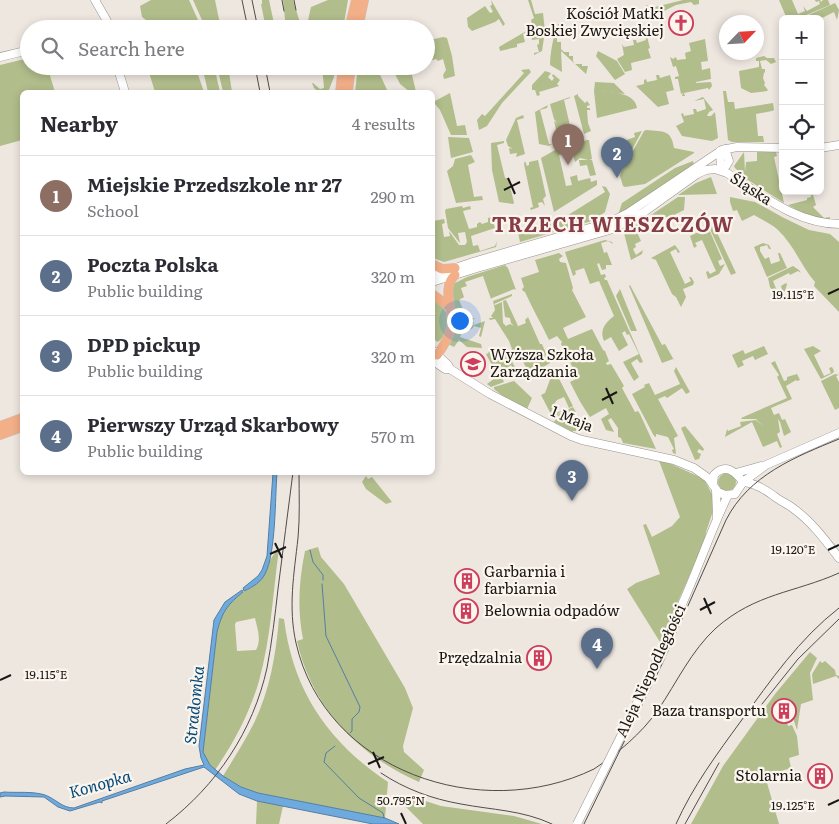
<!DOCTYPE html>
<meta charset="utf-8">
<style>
body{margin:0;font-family:Literata,serif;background:#f7f7f7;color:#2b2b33}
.controls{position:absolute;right:15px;top:15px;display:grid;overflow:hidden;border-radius:8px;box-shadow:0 2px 8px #0003}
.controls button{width:45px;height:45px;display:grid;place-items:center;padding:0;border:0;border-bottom:1px solid #e1e1e2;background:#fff;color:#2b2b33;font:25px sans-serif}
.compass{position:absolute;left:719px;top:15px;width:45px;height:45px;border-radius:50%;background:#fff;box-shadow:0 2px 8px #0003;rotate:65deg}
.you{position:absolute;left:459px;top:320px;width:18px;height:18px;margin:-12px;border:4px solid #fff;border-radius:50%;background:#1a73e8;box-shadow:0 0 0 8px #1a73e833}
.badge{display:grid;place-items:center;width:32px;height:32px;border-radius:50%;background:#cd3d5c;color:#fff;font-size:16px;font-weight:700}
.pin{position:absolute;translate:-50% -41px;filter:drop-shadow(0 1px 2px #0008)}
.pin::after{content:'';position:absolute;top:26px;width:18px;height:15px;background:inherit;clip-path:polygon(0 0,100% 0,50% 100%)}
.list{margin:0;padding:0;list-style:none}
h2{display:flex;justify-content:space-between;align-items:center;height:65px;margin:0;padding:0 20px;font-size:21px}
h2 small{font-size:16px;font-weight:400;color:#7c7c81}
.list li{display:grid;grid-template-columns:32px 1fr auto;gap:15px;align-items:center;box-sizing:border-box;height:80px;padding:0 20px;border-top:1px solid #e1e1e2}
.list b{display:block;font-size:19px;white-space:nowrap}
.list p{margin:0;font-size:16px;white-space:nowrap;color:#7c7c81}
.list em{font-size:16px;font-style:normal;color:#7c7c81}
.icon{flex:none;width:28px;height:28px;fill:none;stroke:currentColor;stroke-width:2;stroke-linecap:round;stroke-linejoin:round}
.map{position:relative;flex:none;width:839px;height:824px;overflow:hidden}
.search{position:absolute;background:#fff;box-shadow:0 2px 8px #0003;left:20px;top:20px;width:415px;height:55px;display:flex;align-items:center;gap:12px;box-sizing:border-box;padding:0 18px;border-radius:28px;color:#7c7c81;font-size:19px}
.panel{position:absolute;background:#fff;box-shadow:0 2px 8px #0003;left:20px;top:90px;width:415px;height:385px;border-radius:8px}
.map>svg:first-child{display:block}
.green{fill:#b1bd8b;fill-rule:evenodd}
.water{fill:#6faadf;stroke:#557ea2}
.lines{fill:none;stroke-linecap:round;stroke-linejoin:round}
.stream{stroke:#557ea2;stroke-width:1}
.secondary-casing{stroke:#99938d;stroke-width:9}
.primary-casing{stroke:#c8c7c7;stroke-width:10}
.secondary{stroke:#fff;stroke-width:8}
.primary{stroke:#f2af88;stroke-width:9}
.tram{stroke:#504d49;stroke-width:1}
.rail{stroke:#504d49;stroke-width:1}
.secondary-bridge-casing{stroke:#99938d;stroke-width:9;stroke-linecap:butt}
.secondary-bridge{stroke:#fff;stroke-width:8}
.ticks{fill:none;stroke:#191714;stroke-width:2}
.labels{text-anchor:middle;stroke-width:4.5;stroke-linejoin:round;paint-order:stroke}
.poi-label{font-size:15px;fill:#191714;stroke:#fbf5ee;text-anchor:end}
.street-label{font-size:15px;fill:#191714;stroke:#fbf5ee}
.water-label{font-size:16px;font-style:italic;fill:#004a7b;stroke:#fbf5ee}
.district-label{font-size:20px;font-weight:bold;letter-spacing:1px;fill:#863d48;stroke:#fbf5ee}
.ticks-label{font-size:12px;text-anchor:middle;fill:#191714;stroke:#fbf5ee;stroke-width:4.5;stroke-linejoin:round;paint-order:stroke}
</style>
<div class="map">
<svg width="839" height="824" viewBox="0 0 839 824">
<rect width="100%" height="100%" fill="#eee7e0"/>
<g class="green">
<polygon points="151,0 189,0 202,29 166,29 158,24 154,26 142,17 140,6"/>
<polygon points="193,0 215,0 221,29 206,29"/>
<polygon points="262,0 269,0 275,28 266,29 261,4 262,4"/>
<polygon points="283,0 293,0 302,29 286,29"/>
<polygon points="328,0 348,0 343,29 306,29 311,7"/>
<polygon points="491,0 505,24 503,26 499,19 495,22 472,31 468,27 467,18 485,6 490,13 493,12 490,6 492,5"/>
<polygon points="528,0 531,0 535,14 543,13 545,31 542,51 534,55 534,53 539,52 537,45 539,44 539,39 532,40 530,30 523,34 525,42 517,44 517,47 500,51 499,47 535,26 534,23 532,24 531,20 534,18"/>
<polygon points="683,0 699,0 699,4 694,5 691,2 676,5 658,14 645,11 645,7 647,5 651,8"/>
<polygon points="779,0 792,0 798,14 805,11 803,6 807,11 820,4 819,1 816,2 815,0 820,0 821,2 823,0 828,0 830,5 797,19 787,19"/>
<polygon points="835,3 839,10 837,20 834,12 820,19 800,19"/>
<path d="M558,24H561L563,27L557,35V42H561V49L564,52H569V56H573V61L575,64H582V66H588L586,74L561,51L562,72L550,65C550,55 552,45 554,36C555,31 558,30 558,24Z"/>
<polygon points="645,29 650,48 648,49 651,58 631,63 632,70 625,72 617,59 624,55 622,44 624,47 634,45 633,40 636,40 637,43 646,40 644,30 634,32"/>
<polygon points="443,37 447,38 452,56 455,76 444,79 443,75 446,70 443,59 438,61 436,59 426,62 426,41"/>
<polygon points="705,39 708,61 701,62 702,70 710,68 711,79 696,82 696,83 711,82 712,86 709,90 708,88 684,93 685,96 682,96 683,93 681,94 678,79 675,79 675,77 679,76 676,66 673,67 670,57 673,59 676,57 677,60 686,59 685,53 691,51 689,43"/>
<polygon points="598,51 617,61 625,74 615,80 596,56"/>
<polygon points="764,56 767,58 774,58 776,62 771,64 766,60 760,61 762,69 765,69 765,72 764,73 763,78 765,83 764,85 768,90 767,91 751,93 741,88 739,71 759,67 759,61 756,61 756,58"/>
<polygon points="29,58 29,66 47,66 55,92 22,92 22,140 0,146 0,65"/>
<polygon points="147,66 195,66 204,92 155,92"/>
<polygon points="202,66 214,66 220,92 208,92"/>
<polygon points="217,66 228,66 232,92 223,92"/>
<polygon points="322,66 335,66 334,77 328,92 318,92 314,88 312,83 313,83 320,89 324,88"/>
<polygon points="358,66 376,66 388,92 355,92"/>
<polygon points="391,66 410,66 416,92 410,92 400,84"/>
<polygon points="529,69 531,72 502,103 487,126 479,130 477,120 482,114 485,116 524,73 521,70"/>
<polygon points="545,71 551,73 548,77 552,81 554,78 552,76 553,74 560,80 557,84 559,86 539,92 540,95 537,96 535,90 532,90 532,85"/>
<polygon points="656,75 659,75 660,78 670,75 674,90 666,92 669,104 658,107 636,86 644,84 644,80 646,79 647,82 657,80"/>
<path d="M595,82L614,83L625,94L599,91C612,93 635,92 637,108L597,118L594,91Z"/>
<polygon points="723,91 726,91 728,102 734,102 735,109 773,103 774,110 772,111 756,114 758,136 763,136 764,142 732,142 728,140"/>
<polygon points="450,93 457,126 465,125 467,135 451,135 440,110 435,104 435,101"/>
<polygon points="578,94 578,96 585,103 587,101 590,105 587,106 587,108 590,108 590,110 587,110 588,123 591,131 584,134 574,96"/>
<polygon points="570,97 570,98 564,100 572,134 569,135 570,138 559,142 554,121 557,123 554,119 550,104"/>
<polygon points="703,97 713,110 709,112 707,116 711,116 715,112 718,138 712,141 682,136 676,126 684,122 681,114 683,113 684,116 694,114 693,109 696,109 697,112 706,109 704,99 694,101"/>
<polygon points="548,105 547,108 540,110 549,144 552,144 549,146 539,144 535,112"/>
<polygon points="523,115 524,118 517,120 525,154 516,157 517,153 510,154 509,148 513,149 508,146 506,140 516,118"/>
<path d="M646,130C664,132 671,129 674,148L694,152V153L645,184L625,187L623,186L620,176L621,172L644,131Z"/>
<path d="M642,131L621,170H620L616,153C620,143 625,140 635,137L634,133Z"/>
<polygon points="448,137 469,138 473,152 451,158"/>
<polygon points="587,140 589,140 592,159 589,160 592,160 596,175 590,176 587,165 580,166 579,160 588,160 580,158 575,162 572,151 559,155 566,186 572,185 570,177 577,175 578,181 590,178 591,182 597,180 597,185 554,212 541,158 557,149"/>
<polygon points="504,141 504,143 497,145 505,178 508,178 514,203 513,204 499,202 492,170 491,143"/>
<polygon points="744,152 745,172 746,162 757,161 757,152 776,152 777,156 774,157 784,203 748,180 735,168 734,166"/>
<polygon points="471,155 475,162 468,165 474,197 482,196 483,200 456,203 447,171 453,166 455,159"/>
<polygon points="538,160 546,196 543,199 545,206 542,202 538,203 539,207 531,210 530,208 533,207 524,164 525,161 527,166 529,165 529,162"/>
<polygon points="693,161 694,165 630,208 618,215 622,203 675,168"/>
<polygon points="711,177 717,194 678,195 696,183"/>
<polygon points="602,186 606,187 610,194 605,212 595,220 520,242 518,232 557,222 605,192"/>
<path d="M810,191H812L816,205L813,207L824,218L830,217V219C816,219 800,212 788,205L807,200V198L811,197Z"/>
<polygon points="678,197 685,197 684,210 674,215 675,218 673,216 659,219 636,230 641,241 635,244 636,247 633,249 636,255 643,250 642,254 631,260 624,233"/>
<path d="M730,197L755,202L784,218L809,230L830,234L839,242V312L814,286L815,282C801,266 794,245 778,230C772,224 762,220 754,215L742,221L737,210L733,211L730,202Z"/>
<polygon points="462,206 463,208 470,206 471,209 463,211 469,229 477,227 477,224 480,222 482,224 488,222 488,218 492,217 495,228 471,236 473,246 478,245 480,251 495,246 497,241 496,247 444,262 433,258 433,221 444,219 445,223 442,224 444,237 450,236 449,231 459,245 465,245 467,242 465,232 458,233 460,243 459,242 448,228 445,211 446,209"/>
<polygon points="712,222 736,273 731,275 709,227"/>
<polygon points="708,227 722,259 718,261 720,266 725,264 719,274 708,279 706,272 708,271 710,274 716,271 702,240 695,243 697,246 694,248 690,236"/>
<path d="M605,240L612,242L613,244L608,241L601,243L604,253L607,252L612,265H606V269L602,270L599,263L597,264L601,275L605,274L606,277L604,278L605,280H607L643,362L640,363L637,359L631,363L639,377L634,381L623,362L639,354L629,334L627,335L625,331L622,333L628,345L619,351L611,337L604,341C599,330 606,322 614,316L599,281L590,284L584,268L575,271L576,274L573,276L565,252Z"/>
<polygon points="763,243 769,245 771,249 769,249 767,245 760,247 760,251 765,259 769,257 771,264 780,261 778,253 774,253 780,253 787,268 767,277 754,247"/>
<polygon points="675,245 680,252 678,253 676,249 670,252 685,284 691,281 689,277 691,277 694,282 693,285 683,289 686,297 681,307 676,297 672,294 656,260 651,258"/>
<path d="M559,253L563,256L559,259L560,262L566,263L573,288L572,290L586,317L563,328L568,339L592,329L603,350L605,351L609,361L606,363L607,365L611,364L624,386L622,388L635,412L638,411L640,414L656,449L623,443L621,438L618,437V428L611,418L608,420L614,432L606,430L601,419L609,414L606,408L590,417C581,404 577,396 570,382L578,378L561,344L562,342L557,336L549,340C541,323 532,308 525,292L523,291L522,289L524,287L521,278L539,272L535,260Z"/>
<polygon points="505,265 508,268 516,290 514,289 492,298 491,299 483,276 465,282 467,286 461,288 464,297 459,300 465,314 468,313 472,318 475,318 473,320 474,324 464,326 465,328 485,321 481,337 479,336 481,328 474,326 472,329 462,332 460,337 481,344 482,348 467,347 459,340 454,347 448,344 456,326 451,291 453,284 467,277"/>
<polygon points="793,266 799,270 801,273 798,271 790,275 789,273 773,281 777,291 782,289 781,286 786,283 787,284 785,291 776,295 770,287 768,278"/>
<polygon points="630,285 662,345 665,344 675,362 673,359 662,363 629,286"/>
<polygon points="620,289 637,331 631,331 616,296"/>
<polygon points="512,294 512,296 494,304 495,305 502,302 503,323 506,326 510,324 514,326 511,323 510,318 505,317 503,301 506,300 518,326 516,327 526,323 525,320 528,317 540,344 542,344 550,363 530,375 518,352 511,356 510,352 512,349 509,341 495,319 490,320 489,318 493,318 491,316 495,310 493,301"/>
<path d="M432,296C448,310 457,326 438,342L433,339Z"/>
<polygon points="764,346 768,354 755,360 753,356 742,361 744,365 738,368 732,355 743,350 745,354"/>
<polygon points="813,346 821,351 814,355 824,376 831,373 829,368 832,367 834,371 833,373 821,379 804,349"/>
<polygon points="494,348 501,356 508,354 519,375 518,378 511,365 501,373 504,380 494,362 504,382 491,387 487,384 495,378 492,372 494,369 486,354 489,353 488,352"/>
<polygon points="775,361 784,381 787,380 787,377 797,374 800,380 797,381 796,380 786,386 792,399 771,408 774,415 779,413 782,420 785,419 791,432 784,436 780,422 778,419 780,432 777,434 782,447 780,448 777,441 763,447 752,422 725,437 727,429 728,431 741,426 740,422 756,420 763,426 756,419 742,419 741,418 787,398 777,377 779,375 771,363"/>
<polygon points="676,367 690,392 686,394 682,388 667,398 665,396 658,399 678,436 674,438 676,454 673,453 672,450 674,449 668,437 656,434 656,437 654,436 632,394 645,387 644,385 649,383 655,395 680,384 674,371"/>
<polygon points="554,369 573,406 569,408 564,397 557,400 554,404 558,412 562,411 559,413 554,420 541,395 545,393"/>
<polygon points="835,374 839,375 836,376 839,382 839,408 835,410 821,381"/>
<polygon points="514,381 532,398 527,409 504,397 494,389 494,387"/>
<polygon points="573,407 576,412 572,414 578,427 577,431 573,431 573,432 554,422 559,414"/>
<polygon points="685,426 704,449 703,451 699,449 697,452 701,454 699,459 695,460 681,428"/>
<polygon points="658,458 704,479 714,498 715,505 706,532 705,544 696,564 695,563 660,642 627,589 636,583 660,574 643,525 646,524 652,537 672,526 680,517"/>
<circle cx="727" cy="482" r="9"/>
<polygon points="366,476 368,479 372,477 392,502 386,504 366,489 362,482"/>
<path d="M318,547L321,557L344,584L405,688L413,708L403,746L404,752L424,770L419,782C358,755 312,708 297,641L303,639C297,609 299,580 305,551Z"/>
<path d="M279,549C273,592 271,638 259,681C250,712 234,743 215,770L205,759L203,752L217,632C221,615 227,603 242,593C247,589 254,587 258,582C267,571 268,558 279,549ZM255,618C257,628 262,639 256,650L237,651L235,625L236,622Z"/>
<path d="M279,618L284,619C293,691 328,742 388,782L385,818L258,793L241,787L223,776C234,758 245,741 254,723C270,690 276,654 279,618Z"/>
<polygon points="810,652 817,658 810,673 813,700 801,704 797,730 792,715 790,715 788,713 791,712 790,709 787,709 786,707 779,709 784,721 787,722 788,726 792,725 797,736 799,755 789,758 791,768 765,776 779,824 691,824 723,766 775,694"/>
<polygon points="820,661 822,663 825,661 835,670 836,675 839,676 839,679 836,676 813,684 812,674"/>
<polygon points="413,797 441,806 514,816 542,824 423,824 402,803"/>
<polygon points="257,801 283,806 279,824 256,824"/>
</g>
<g class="water">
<path d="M273,473H277C275,498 276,553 265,574C261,582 253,587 244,591L243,588L258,576L262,570L267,556Z"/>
<path d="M242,590L243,592C227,605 222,612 217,632L203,752L210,765L223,776L241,787L258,793L385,818L399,824H373L257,801L239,794L204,767L102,801V803L100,802L70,811L58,807L44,797L5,796L0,797V793L4,792C16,793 33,791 45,795C56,799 62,808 74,808L185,769L204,765L201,758L199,746L214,620L225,602Z"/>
</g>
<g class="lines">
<g class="stream">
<polyline points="310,550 313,562 323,575 323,580"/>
<polyline points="322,584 326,636 360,707 359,712 352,719 352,731 350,733"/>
<polyline points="335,746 326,753 324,762 359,798 383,813 384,818"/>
</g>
<defs>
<g id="secondary">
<polyline points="95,0 107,21 109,29"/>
<polyline points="0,57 29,50"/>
<polyline points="117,66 125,92"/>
<polyline points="820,148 839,145"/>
<polyline points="720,151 721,170"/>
<polyline points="721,170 726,166 729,161 725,149"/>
<polyline points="432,276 473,262 610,222 628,213 722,150 737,147 783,148"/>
<path d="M432,282L477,268L613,229L644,212L697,174L706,170L715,169L727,173C762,195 795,223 839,224"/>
<polyline points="432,353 433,351 448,365 450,369"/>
<polyline points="432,360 445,369 450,369 490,394 571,436 582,440 674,460 694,468 708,478 718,492 725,495 735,494 743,482 766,465 839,433"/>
<polyline points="736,473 761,466"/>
<path d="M743,482C754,483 766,490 774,496C780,501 788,504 794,509C812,522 826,541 839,558"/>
<path d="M713,485L714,475C725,463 735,471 743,482"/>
<polyline points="716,490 717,516"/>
<path d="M625,728C645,686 665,644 683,602C699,566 711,530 728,495"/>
</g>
<g id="primary">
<polyline points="349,29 356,0"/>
<polyline points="358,29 364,0"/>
<polyline points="340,92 343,66"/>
<polyline points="348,92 351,66"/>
<polyline points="432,264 442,269 455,268"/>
<polyline points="432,294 449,306"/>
<path d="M437,355C443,347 449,337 451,328C455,310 440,290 455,275"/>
<polyline points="0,426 22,418"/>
<polyline points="0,435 22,427"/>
</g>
</defs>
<use href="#secondary" class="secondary-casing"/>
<use href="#primary" class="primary-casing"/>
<use href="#secondary" class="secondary"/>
<use href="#primary" class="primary"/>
<path class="tram" d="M584,824L663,662L726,520C749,475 795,457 839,439"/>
<g class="rail">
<polyline points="242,0 248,29"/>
<polyline points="252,0 258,29"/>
<polyline points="282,0 284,11"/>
<polyline points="294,0 296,10"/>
<polyline points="255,66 260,92"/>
<polyline points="265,66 270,92"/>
<path d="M299,472C299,494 300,517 298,538C294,574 288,607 296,643C325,771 481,824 594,769C618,753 641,734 658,710C677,682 691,651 716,628C756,593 794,593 839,573"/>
<polyline points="762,704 798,659 839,619"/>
<path d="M381,773C405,789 432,799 461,804C492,810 522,810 552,824"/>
<path d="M166,824C217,785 253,731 267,668C272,642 275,615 278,589C283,550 288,511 293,472"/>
<path d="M676,824C693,786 717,754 741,721C771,680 799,639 839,608"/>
<polyline points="685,824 719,763"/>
</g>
<defs>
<polyline id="secondary-bridge" points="577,824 625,728"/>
</defs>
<use href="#secondary-bridge" class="secondary-bridge-casing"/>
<use href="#secondary-bridge" class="secondary-bridge"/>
</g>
<path class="ticks" d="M508,178L515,194M504,190L520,182M828,294L839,289M606,388L613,404M602,400L617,392M275,543L282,558M828,550L839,545M270,554L286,547M704,598L711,614M700,610L715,602M0,680L11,675M373,752L380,768M368,764L384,757M828,805L839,800M401,813L406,824"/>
<defs>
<symbol id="church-ring" viewBox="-11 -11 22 22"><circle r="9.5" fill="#fbf5ee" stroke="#cd3d5c" stroke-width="1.5"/><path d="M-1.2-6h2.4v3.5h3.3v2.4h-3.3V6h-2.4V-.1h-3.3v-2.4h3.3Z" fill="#cd3d5c"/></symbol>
<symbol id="university-ring" viewBox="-11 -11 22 22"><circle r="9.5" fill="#fbf5ee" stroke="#cd3d5c" stroke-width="1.5"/><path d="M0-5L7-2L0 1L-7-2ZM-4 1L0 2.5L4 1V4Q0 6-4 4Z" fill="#cd3d5c"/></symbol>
<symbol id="building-ring" viewBox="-11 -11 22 22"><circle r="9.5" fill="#fbf5ee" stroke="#cd3d5c" stroke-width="1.5"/><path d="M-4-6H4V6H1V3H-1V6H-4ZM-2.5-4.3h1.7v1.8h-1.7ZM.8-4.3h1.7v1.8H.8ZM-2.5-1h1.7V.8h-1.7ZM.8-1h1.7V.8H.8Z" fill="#cd3d5c"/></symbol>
</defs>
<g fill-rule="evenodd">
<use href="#church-ring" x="667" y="9" width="28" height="28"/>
<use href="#university-ring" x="459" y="350" width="28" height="28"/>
<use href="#building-ring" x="453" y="567" width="28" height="28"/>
<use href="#building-ring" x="452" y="597" width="28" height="28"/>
<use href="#building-ring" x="525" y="644" width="28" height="28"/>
<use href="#building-ring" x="770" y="697" width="28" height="28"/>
<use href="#building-ring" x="806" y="762" width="28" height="28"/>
</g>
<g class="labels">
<g class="poi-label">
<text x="664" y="19">Kościół Matki<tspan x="664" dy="17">Boskiej Zwycięskiej</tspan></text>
<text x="490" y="360" text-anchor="start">Wyższa Szkoła<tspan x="490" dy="17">Zarządzania</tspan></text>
<text x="484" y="577" text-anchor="start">Garbarnia i<tspan x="484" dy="17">farbiarnia</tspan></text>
<text x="484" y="616" text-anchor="start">Belownia odpadów</text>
<text x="522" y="663">Przędzalnia</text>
<text x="766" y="716">Baza transportu</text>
<text x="802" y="781">Stolarnia</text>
</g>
<g class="street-label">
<text transform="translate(751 189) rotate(33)" y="5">Śląska</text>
<text transform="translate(572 419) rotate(22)" y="5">1 Maja</text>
<text transform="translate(651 671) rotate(-65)" y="5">Aleja Niepodległości</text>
</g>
<g class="water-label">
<text transform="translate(194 705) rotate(-84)" y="6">Stradomka</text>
<text transform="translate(100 784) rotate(-16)" y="6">Konopka</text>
</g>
<g class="district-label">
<text x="613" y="232">TRZECH WIESZCZÓW</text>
</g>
</g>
<g class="ticks-label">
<text x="793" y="299">19.115°E</text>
<text x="793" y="554">19.120°E</text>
<text x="46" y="679">19.115°E</text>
<text x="401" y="805">50.795°N</text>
<text x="793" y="810">19.125°E</text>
</g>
</svg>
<div class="controls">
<button>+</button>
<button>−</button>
<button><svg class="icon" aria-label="locate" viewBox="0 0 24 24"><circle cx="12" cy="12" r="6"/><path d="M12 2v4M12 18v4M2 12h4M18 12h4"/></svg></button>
<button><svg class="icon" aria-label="layers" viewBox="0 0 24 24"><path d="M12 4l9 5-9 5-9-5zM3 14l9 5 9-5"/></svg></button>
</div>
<svg class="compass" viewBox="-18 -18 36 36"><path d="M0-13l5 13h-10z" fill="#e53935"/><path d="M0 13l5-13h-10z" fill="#7c7c81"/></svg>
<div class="you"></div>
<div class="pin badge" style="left:568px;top:165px;background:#8d6e63">1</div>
<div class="pin badge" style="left:617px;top:178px;background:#5c6f8a">2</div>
<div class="pin badge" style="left:572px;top:501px;background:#5c6f8a">3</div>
<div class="pin badge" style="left:597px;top:669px;background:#5c6f8a">4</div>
<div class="search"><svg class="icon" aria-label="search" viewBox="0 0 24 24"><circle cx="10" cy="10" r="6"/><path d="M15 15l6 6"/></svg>Search here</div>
<section class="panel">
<h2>Nearby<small>4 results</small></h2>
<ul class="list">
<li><span class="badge" style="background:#8d6e63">1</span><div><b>Miejskie Przedszkole nr 27</b><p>School</p></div><em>290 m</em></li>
<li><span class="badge" style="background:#5c6f8a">2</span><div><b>Poczta Polska</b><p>Public building</p></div><em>320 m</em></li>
<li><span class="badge" style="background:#5c6f8a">3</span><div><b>DPD pickup</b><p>Public building</p></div><em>320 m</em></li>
<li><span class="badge" style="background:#5c6f8a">4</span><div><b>Pierwszy Urząd Skarbowy</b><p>Public building</p></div><em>570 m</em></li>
</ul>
</section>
</div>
